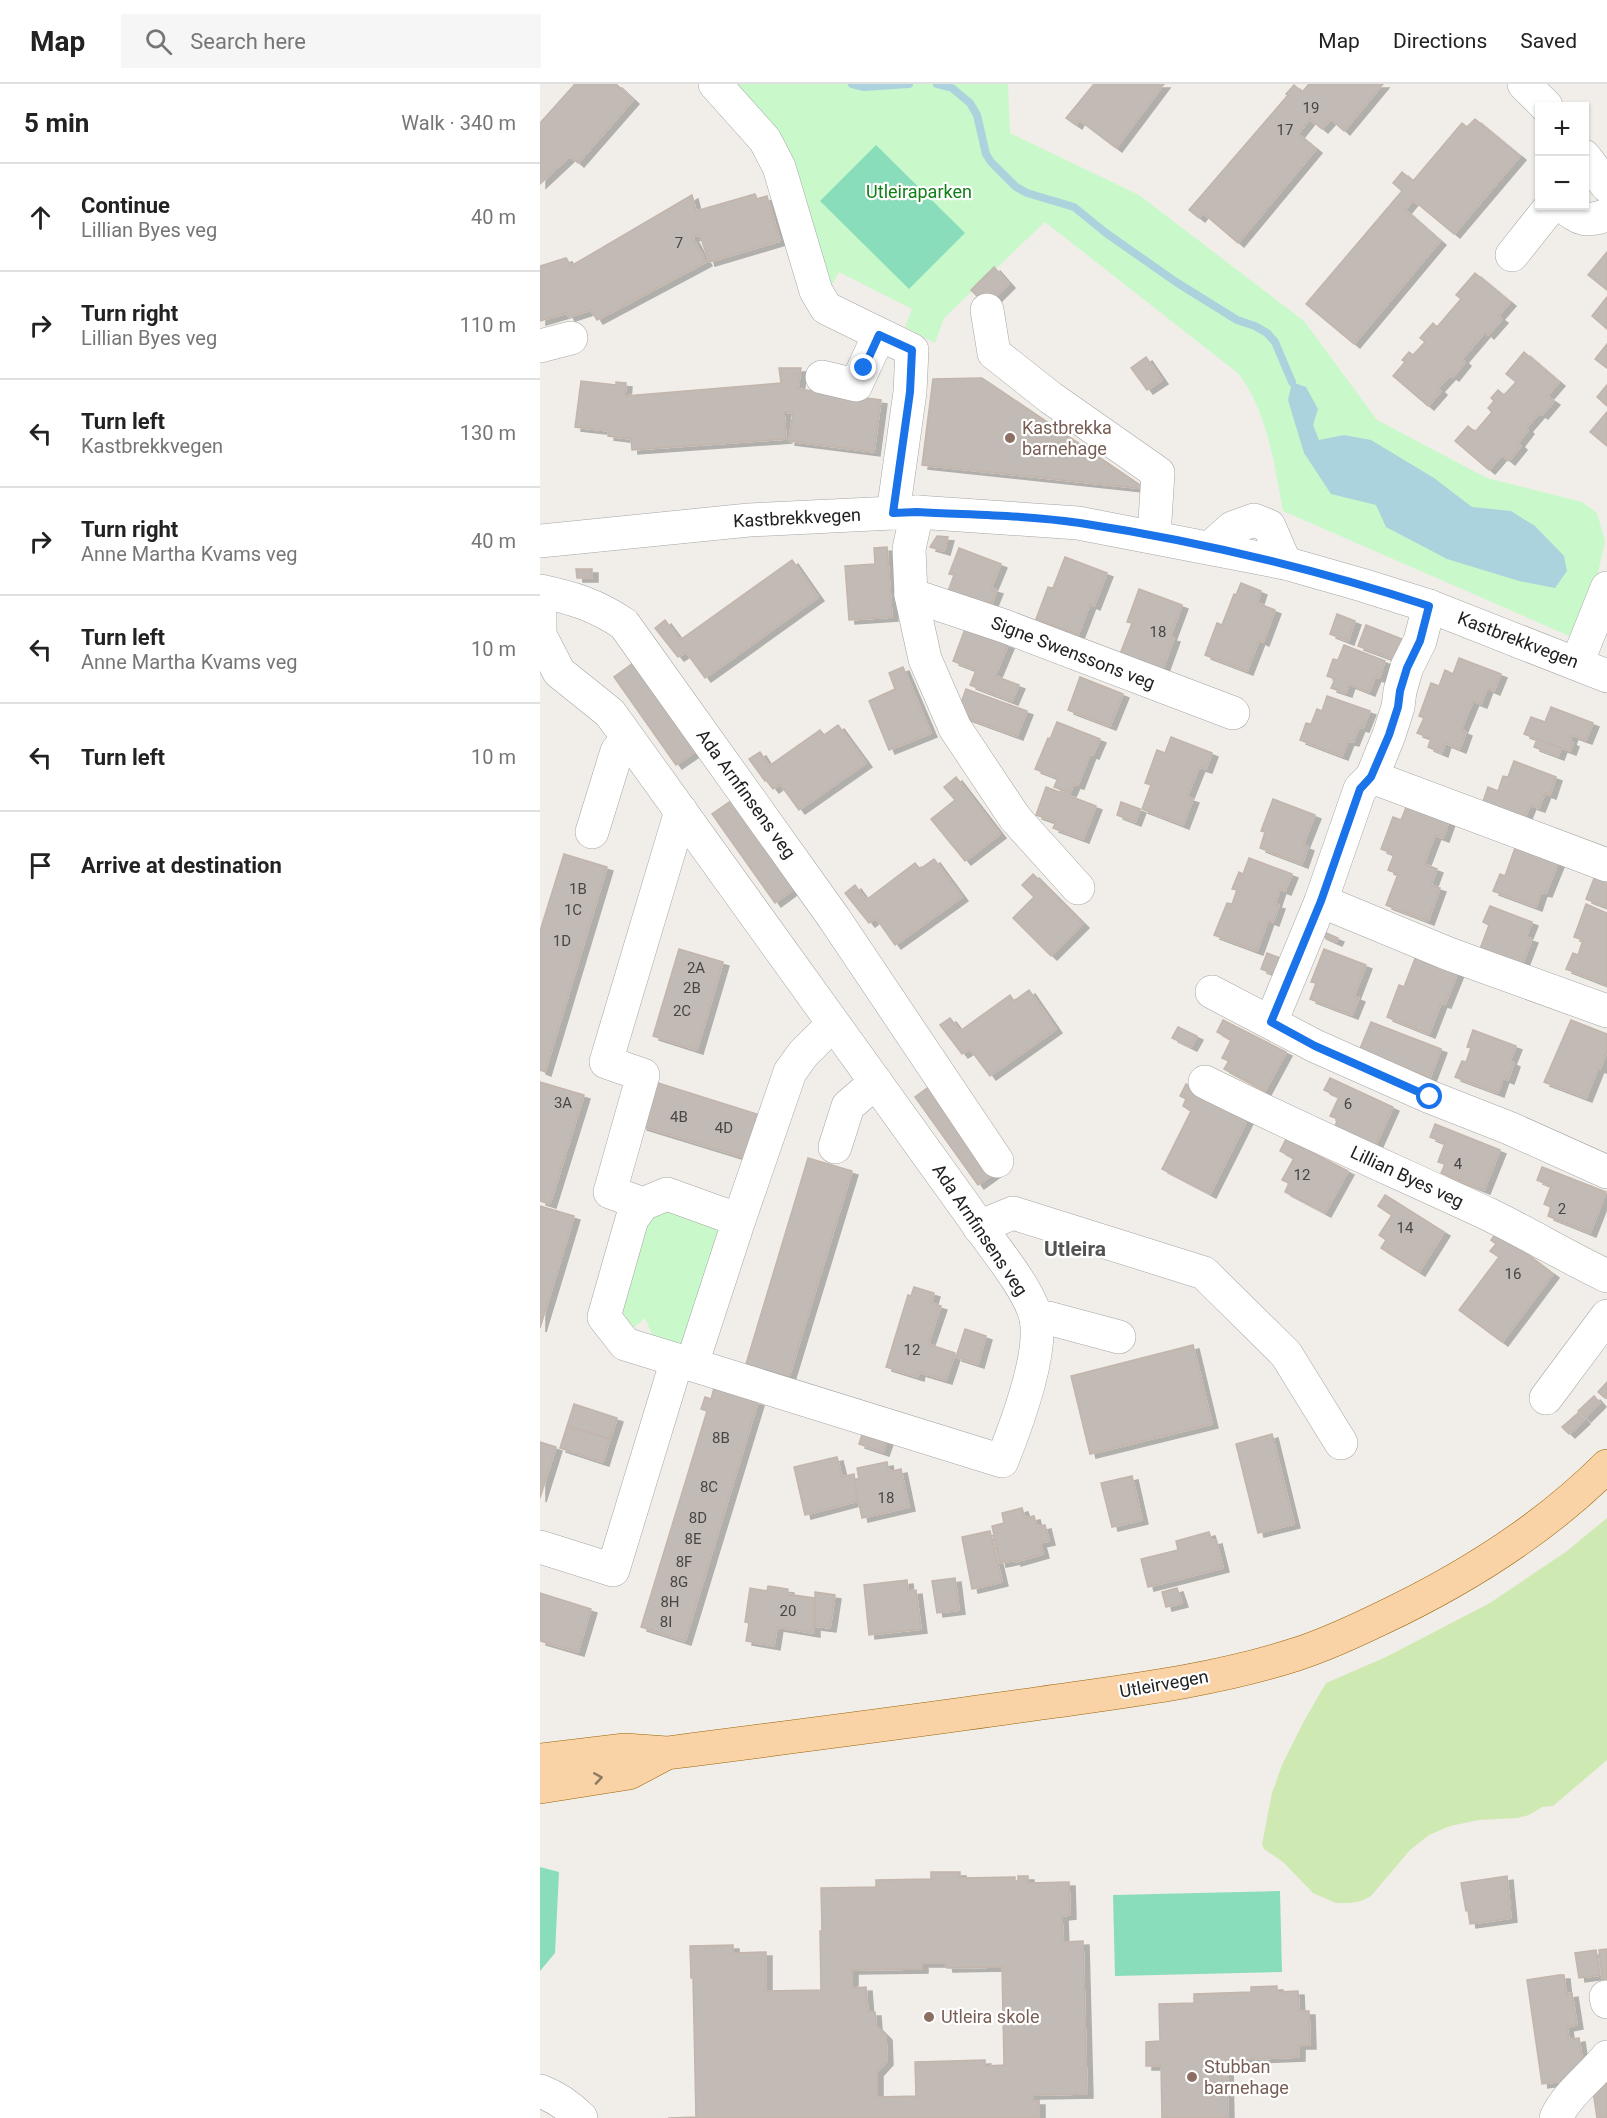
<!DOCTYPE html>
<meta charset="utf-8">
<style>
body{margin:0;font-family:Roboto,sans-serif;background:#f6f6f6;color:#222}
.controls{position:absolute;right:18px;top:18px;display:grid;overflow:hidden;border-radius:0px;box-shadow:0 2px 4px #0004}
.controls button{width:54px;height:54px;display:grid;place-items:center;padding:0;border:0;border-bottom:2px solid #e0e0e0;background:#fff;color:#222;font:30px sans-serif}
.stop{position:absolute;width:18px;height:18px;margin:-14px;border:4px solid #1a73e8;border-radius:50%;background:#fff}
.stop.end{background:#1a73e8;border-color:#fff;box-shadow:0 2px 6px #0008}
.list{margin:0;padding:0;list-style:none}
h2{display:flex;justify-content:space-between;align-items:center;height:78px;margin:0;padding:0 24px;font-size:26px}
h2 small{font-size:20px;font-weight:400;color:#767676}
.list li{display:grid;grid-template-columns:39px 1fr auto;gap:18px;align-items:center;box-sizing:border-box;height:108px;padding:0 24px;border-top:2px solid #e0e0e0}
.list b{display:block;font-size:22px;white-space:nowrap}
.list p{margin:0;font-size:20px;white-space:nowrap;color:#767676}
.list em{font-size:20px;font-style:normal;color:#767676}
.icon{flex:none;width:33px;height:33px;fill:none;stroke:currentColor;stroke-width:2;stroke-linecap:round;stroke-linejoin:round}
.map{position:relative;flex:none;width:1067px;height:2034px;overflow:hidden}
header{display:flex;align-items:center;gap:36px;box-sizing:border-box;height:84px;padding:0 30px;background:#fff;border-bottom:2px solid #e0e0e0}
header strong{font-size:28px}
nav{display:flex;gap:33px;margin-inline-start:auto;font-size:21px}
.search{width:420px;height:54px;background:#f6f6f6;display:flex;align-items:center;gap:15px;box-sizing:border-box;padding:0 21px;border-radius:0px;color:#767676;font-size:22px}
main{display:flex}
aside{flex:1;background:#fff}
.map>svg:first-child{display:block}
.grass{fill:#cee9b1}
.park{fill:#c9f8cb}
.pitch{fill:#8addbb}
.water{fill:#abd3dd}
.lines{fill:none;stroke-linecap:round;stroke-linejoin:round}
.stream{stroke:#abd3dd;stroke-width:8}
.building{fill:#c2bab5;stroke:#c3b5ab;stroke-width:1.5;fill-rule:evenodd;filter:url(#shadow)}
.minor-casing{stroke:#a5a5a5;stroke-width:34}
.major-casing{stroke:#9a6405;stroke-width:34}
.minor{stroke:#fff;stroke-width:33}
.major{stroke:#f9d3a6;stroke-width:33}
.oneway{stroke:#8d7a64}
.route{stroke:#1a73e8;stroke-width:8}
.education-dot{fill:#8d6e63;stroke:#fff;stroke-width:2}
.labels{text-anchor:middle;stroke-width:4.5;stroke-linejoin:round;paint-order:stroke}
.number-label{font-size:15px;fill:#494746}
.park-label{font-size:18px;fill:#107f16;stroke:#fff}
.education-label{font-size:18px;fill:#785e54;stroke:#fff;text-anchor:start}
.street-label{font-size:18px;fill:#212121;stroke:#fff}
.quarter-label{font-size:21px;font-weight:bold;fill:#545454;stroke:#fff}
</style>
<header>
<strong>Map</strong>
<div class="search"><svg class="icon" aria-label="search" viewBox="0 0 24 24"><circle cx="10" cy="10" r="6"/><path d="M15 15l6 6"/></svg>Search here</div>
<nav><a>Map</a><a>Directions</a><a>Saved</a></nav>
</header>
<main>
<aside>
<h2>5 min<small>Walk · 340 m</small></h2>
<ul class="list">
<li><svg class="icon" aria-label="ahead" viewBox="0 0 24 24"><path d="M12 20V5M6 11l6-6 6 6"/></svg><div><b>Continue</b><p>Lillian Byes veg</p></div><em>40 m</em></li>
<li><svg class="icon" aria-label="right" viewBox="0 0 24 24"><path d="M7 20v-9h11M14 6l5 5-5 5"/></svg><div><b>Turn right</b><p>Lillian Byes veg</p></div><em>110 m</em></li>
<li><svg class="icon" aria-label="left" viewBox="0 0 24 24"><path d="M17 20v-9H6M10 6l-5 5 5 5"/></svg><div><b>Turn left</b><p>Kastbrekkvegen</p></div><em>130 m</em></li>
<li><svg class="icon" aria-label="right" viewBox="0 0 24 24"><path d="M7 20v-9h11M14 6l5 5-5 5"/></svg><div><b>Turn right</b><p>Anne Martha Kvams veg</p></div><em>40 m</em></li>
<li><svg class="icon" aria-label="left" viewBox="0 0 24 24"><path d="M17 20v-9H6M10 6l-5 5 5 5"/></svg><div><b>Turn left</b><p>Anne Martha Kvams veg</p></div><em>10 m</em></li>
<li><svg class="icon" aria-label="left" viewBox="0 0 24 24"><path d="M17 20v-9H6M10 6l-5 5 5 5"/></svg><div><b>Turn left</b></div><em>10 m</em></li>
<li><svg class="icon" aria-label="arrive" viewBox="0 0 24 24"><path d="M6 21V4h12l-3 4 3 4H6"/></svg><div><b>Arrive at destination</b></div></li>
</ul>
</aside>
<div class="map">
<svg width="1067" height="2034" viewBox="0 0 1067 2034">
<defs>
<filter id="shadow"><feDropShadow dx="6" dy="4" stdDeviation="0" flood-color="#0004"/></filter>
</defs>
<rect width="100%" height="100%" fill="#f1eee9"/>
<polygon class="grass" points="1067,1434 1067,1676 1013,1722 1002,1723 989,1731 977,1734 939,1736 910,1742 889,1751 870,1766 831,1812 821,1817 810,1819 796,1819 773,1809 743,1778 724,1765 722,1760 732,1709 742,1681 764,1637 786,1599 846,1573 950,1519 1027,1467"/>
<g class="park">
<path d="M190,0H468L470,49L599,111L764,237L837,336L947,394L1042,418L1057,429L1065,457L1056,498L1034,554L743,427C734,379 728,330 699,290L505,138L404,234L395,259L365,243L372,225L299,188L289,206Z"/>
<polygon points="125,1123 177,1139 185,1149 151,1259 127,1263 116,1260 105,1234 92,1245 72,1239 104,1131"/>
</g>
<g class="pitch">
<polygon points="336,61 425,149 369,205 280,117"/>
<polygon points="0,1783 19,1788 15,1869 0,1887"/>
<polygon points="740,1807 742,1888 575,1892 573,1811"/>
</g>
<polygon class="water" points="752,298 766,303 778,325 773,341 779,356 804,351 831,356 894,394 932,423 971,427 995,442 1024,472 1027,487 1015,504 979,497 907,475 846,443 836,421 791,410 764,369 748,316"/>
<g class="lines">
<g class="stream">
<polyline points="312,0 324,3 369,0"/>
<polyline points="397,0 412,4 430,19 437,31 446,70 451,78 476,103 487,109 534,123 566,149 636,198 697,236 715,242 727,249 735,258 752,298"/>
</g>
</g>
<g class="building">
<polygon points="35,0 76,0 93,16 38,79 30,72 0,100 0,39"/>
<polygon points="554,0 624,0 576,64 539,36 536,41 526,34"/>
<polygon points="769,0 843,0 804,47 791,35 782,45 770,35 758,50 776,65 698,159 663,129 659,134 649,126 748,11 746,10 754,1 762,8"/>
<polygon points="935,35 980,72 914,150 873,116 865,126 900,157 814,260 766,220 862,107 853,99 862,88 873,97 922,39 927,43"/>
<polygon points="215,110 217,115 227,112 240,157 169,178 160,151 152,153 166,178 57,236 51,226 29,233 27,229 0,237 0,182 26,174 31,182 152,111 156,127"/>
<polygon points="1067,168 1067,206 1048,191"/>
<polygon points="454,183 469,200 447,222 431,206"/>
<polygon points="935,189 970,218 958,232 962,235 948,251 945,248 922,275 925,278 913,293 910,291 898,304 901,307 888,322 853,292 865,278 862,276 869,268 873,271 885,258 880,254 893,239 897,243 921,215 916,211"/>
<polygon points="1067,213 1067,245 1052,232"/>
<polygon points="1067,260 1067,284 1055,275"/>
<polygon points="984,268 1019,298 1007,312 1014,317 1002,331 999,329 986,344 988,346 978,359 981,362 969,377 962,371 949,386 915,357 928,342 935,348 952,328 948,324 954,317 951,314 958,306 964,311 976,298 966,290"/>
<polygon points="606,273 622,296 607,306 591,284"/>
<polygon points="239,284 261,284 258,305 341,316 334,368 249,357 253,329 244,328 246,355 92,366 91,355 68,352 69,347 35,343 41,297 76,301 76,298 86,299 85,312 241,299"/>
<polygon points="442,294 606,405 382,381 393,295"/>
<polygon points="1067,301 1067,322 1057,313"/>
<polygon points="1067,328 1067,362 1050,348"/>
<polygon points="397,452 408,453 404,467 390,463"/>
<polygon points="347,463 352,533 309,536 305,482 335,480 334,464"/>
<polygon points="419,464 461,480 451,504 457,506 450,523 408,507 414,491 409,490"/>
<polygon points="525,473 567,489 554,522 550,520 538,551 496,535 508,503 513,504"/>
<polygon points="252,476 278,513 165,594 146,568 138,573 115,544 125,536 140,556"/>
<polygon points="36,485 52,485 52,494 37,494"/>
<polygon points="701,499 721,507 717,519 735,526 723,558 719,556 707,587 665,571 677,539 682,541 694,510 696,511"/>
<polygon points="599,505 642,521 630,553 634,554 622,587 580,570 592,539 587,538"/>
<polygon points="797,530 815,537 808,557 790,550"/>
<polygon points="826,541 867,557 859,577 818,562"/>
<polygon points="425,545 468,561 455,592 479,601 472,617 430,601 436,586 413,577"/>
<polygon points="804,561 845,577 839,594 835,593 829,608 809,600 806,609 791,604 795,595 787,592 793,575 798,576"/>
<polygon points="919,574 961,590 954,607 947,604 941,620 933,617 921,646 926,648 920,665 905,659 902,669 888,663 891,654 877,649 884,634 879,632 891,599 899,602 905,586 913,590"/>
<polygon points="93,579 156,667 136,681 74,593"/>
<polygon points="363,583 391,649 349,666 329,617 355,605 349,589"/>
<polygon points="540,593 583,610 570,642 528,626"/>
<polygon points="426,605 487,627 477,652 417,630"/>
<polygon points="787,612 830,627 823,644 819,643 813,658 808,657 802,672 760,656 766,639 771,640 777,625 782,627"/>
<polygon points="1011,623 1053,639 1046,656 1032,651 1030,657 1033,659 1030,667 984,650 991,633 1005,638"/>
<polygon points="517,638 560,655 553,671 550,670 538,701 534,700 530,709 514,703 518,694 495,685 508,654 510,655"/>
<polygon points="298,641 326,679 259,726 240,700 233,705 226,696 225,697 209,675 220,668 229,682 280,646 284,651"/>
<polygon points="631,653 672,669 666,685 659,683 647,713 653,715 643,741 602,725 611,701 605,699 617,666 625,669"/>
<polygon points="997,655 1021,664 1018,672 994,663"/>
<polygon points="974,677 1016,693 1010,711 1005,709 999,724 990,721 984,736 942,720 948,703 958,707 963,692 968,693"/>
<polygon points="416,693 460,750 425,777 391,735 415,716 404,703"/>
<polygon points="506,703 556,722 543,755 513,744 516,738 496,731"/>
<polygon points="733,715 775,731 763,761 768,763 762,780 720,764 725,748 721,747"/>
<polygon points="192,716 255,804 235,819 172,730"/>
<polygon points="581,718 600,725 595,738 577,731"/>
<polygon points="867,721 909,737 903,754 895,751 884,780 897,785 891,801 900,804 888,837 846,821 858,790 848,786 854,770 841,765 853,733 861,736"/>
<polygon points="976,761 1019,777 1006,809 1001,808 996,823 953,807 960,790 965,792"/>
<polygon points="24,770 67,783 5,988 0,986 0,847"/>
<polygon points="709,774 752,790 745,807 740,805 735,820 739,821 733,838 728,836 717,867 674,851 687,819 692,820 697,806 692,805 699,788 703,790"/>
<polygon points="394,775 422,813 355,861 336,834 329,839 305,809 315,801 326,816 375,779 380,785"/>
<polygon points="493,790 543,840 511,872 473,834 494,813 482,801"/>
<polygon points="1055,792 1067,796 1067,823 1046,815"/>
<polygon points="1046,820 1067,829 1067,901 1026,885 1033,869 1038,871 1043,856 1034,853"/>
<polygon points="950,822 992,838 986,853 992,855 982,881 940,865 949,841 943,838"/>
<polygon points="782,847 798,854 796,858 780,851"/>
<polygon points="139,865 183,878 157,966 113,952"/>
<polygon points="784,865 826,881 814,912 819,914 812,931 770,915 776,899 771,898"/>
<polygon points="727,869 740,874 734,890 721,885"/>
<polygon points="876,872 918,888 905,920 901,919 889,950 847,933 859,901 864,903"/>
<polygon points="489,906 516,945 450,992 430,965 422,970 400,941 410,934 420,947 470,911 474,917"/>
<polygon points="683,936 746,968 725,1007 684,985 689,977 682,974 691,956 677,948"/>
<polygon points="1031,936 1067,950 1067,967 1060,985 1058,984 1046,1014 1004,998"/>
<polygon points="831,938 901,965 890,994 819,967"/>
<polygon points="638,943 657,952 651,963 632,954"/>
<polygon points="933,946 976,962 970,977 974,979 968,996 963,994 958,1009 915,993 922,977 926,978 931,964 927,963"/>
<polygon points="790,994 853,1023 835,1063 794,1044 798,1035 790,1032 799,1013 784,1006"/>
<polygon points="0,998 44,1011 10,1120 0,1117"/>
<polygon points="115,998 223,1032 209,1075 101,1042"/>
<polygon points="394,999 457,1087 438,1101 375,1013"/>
<polygon points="646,1000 708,1034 670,1110 622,1085 651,1027 643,1022 646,1015 640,1012"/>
<polygon points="895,1040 960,1066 944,1106 901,1089 905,1080 898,1078 905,1059 890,1053"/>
<polygon points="746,1055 808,1087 785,1129 745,1108 749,1099 742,1096 754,1074 740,1067"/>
<polygon points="268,1074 312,1087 249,1293 206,1280"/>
<polygon points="1002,1083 1066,1108 1050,1149 1008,1132 1011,1123 1004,1120 1011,1102 997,1096"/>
<polygon points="845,1111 904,1148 879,1188 841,1164 846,1156 839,1151 852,1131 838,1122"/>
<polygon points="0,1122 34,1132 0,1244"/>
<polygon points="959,1145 978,1163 1013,1190 962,1258 919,1226 959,1173 950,1167 956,1160 951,1156"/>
<polygon points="374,1203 394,1209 391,1219 401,1222 388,1260 415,1269 406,1296 379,1288 378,1293 346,1283 368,1211 371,1212"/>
<polygon points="425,1245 446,1252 438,1280 416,1273"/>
<polygon points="653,1261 672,1340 550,1370 531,1292"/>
<polygon points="1067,1298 1067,1312 1065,1314 1058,1308"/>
<polygon points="174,1304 218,1318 145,1557 101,1543 167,1327 161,1325 165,1313 171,1315"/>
<polygon points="1054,1312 1060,1319 1045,1334 1038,1327"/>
<polygon points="34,1320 77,1334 70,1355 27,1342"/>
<polygon points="1038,1329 1044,1336 1029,1350 1022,1343"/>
<polygon points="27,1342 70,1355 63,1378 20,1364"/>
<polygon points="324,1344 349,1351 343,1368 319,1360"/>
<polygon points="732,1350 754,1440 718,1449 696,1360"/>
<polygon points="0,1358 16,1363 0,1414"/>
<polygon points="297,1373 302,1393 314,1390 318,1417 265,1431 254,1383"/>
<polygon points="347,1378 349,1388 361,1385 369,1423 322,1434 314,1396 319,1395 317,1384"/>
<polygon points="592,1392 602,1436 572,1443 561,1399"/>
<polygon points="482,1424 485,1434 494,1432 497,1443 505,1441 509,1457 500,1459 503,1470 475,1478 475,1476 460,1479 452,1442 464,1439 462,1429"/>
<polygon points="450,1447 462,1498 432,1505 422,1453"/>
<polygon points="669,1448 672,1457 676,1456 683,1484 608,1503 601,1475 638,1466 636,1457"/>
<polygon points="415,1494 419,1526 397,1529 392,1497"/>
<polygon points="367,1496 368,1507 376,1506 381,1545 329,1551 324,1501"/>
<polygon points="228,1502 248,1505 247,1510 274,1514 274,1549 237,1543 234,1562 206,1557 209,1539 205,1538 210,1504 227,1507"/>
<polygon points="637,1504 642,1519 626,1523 622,1508"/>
<polygon points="275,1508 295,1511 290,1544 275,1542"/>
<polygon points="0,1509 51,1525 38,1568 0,1557"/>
<path d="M391,1788H420V1794L475,1793V1800L478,1799V1792H488V1799L529,1798L530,1831L522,1832L523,1858L543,1857L547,2010L493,2011V2017H499V2034H128L156,2033L153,1894H151L150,1862L193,1861V1869L226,1868V1907L281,1906L280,1847H282L281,1804L336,1803V1796L391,1795ZM382,1879H406L407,1884L462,1883L464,1981L445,1982V1976L375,1978L376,2012L337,2013V1988L347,1977L346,1952L336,1942L335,1928H328L326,1903L312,1904V1886L382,1885Z"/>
<polygon points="967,1792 971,1834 930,1840 928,1826 926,1827 921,1799"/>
<polygon points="1067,1865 1067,1897 1063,1897 1059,1866"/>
<polygon points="1056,1866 1060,1891 1039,1894 1035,1869"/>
<polygon points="1019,1891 1024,1891 1026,1910 1032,1909 1037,1941 1027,1943 1029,1956 1039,1954 1043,1981 1033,1982 1035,1995 1002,2000 987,1896"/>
<polygon points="737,1902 737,1908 758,1907 759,1927 769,1927 770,1961 759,1961 759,1973 687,1976 688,2034 622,2034 621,1982 606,1982 606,1958 620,1957 619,1920 654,1919 654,1910 711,1908 711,1903"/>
<polygon points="1067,1998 1067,2034 1057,2034 1052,2000"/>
</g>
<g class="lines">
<defs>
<g id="minor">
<polyline points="175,0 225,56 239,83 276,207 286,224 372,266 370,308 353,429"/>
<polyline points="984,0 1006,22"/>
<polyline points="1044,72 1067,102"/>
<path d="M1023,122C1040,135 1044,139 1067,131"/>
<polyline points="972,171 1011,122"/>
<polyline points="447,226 454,269 511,314 618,389 614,452"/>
<polyline points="0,262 31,254"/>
<polyline points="282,293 316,301 339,251"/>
<polyline points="377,428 369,465 371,511 385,575 415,644 475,734 538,804"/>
<polyline points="0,457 209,436 353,429 377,428 538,439 745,479 822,501 889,522 1067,592"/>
<polyline points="670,464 692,444 714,436 729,442 745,479"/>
<path d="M0,507C33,514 56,521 84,540L294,834L457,1077"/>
<polyline points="371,511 464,542 693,629"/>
<path d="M0,513V551L19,588L70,629L427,1125C446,1154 489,1203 496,1234C503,1271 476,1342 462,1377L137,1276L73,1486L0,1463"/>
<polyline points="1037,579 1067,504"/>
<polyline points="832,693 1067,781"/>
<polyline points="52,748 77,667 89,656"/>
<polyline points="781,817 909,870 1067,927"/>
<polyline points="672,908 775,962 890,1013 969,1044 1067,1088"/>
<polyline points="731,938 781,817 820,705 832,693 849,651 858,623 860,607 867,583 880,557 889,522"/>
<path d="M665,998C759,1045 855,1087 950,1131C989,1150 1027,1173 1067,1192"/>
<polyline points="295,1063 308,1022 336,998"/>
<polyline points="103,1120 70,1108 103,991 66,978 141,727"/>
<polyline points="199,1136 250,988 263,970 293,940"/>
<polyline points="439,1143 473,1129 664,1189 746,1270 801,1359"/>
<polyline points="496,1234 508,1234 579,1253"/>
<polyline points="137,1276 85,1260 64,1233 92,1135 103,1120 127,1110 199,1136 152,1280"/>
<polyline points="1006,1314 1067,1232"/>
<polyline points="1066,1913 1067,1918"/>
<path d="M0,2007C16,2013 29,2022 41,2034"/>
<path d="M1016,2034C1026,2011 1051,1993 1067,1973"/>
</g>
<g id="major">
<path d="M0,1676L85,1666L127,1669C252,1653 377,1637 502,1619C586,1607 673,1597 754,1571C783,1562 811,1549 838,1536C921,1497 1002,1447 1067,1382"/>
<polyline points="0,1703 89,1689 123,1671"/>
</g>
</defs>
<use href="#minor" class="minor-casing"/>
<use href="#major" class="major-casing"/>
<use href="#minor" class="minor"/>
<use href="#major" class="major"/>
</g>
<defs><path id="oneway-chevron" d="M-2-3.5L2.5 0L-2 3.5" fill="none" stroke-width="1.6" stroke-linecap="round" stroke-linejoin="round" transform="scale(1.5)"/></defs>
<use class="oneway" href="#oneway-chevron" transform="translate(58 1694) rotate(-9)"/>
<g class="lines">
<path class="route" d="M324,284L339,251L372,266L370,308L353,429L377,428C431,431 486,431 540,439C658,457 775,485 889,522L880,557L867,584L860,607L858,623L849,651L831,693L820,705L781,817L731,938L775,962L890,1013"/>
</g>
<g class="education-dot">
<circle cx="470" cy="354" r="6"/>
<circle cx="389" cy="1933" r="6"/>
<circle cx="652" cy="1993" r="6"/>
</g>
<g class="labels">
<g class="number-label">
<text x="771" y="29">19</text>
<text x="745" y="51">17</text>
<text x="139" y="164">7</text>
<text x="618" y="553">18</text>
<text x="38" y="810">1B</text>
<text x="33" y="831">1C</text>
<text x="22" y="862">1D</text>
<text x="156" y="889">2A</text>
<text x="152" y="909">2B</text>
<text x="142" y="932">2C</text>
<text x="23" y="1024">3A</text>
<text x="808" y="1025">6</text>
<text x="139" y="1038">4B</text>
<text x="184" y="1049">4D</text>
<text x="918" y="1085">4</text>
<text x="762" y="1096">12</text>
<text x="1022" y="1130">2</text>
<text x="865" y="1149">14</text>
<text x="973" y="1195">16</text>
<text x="372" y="1271">12</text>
<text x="181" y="1359">8B</text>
<text x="169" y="1408">8C</text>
<text x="346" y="1419">18</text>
<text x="158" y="1439">8D</text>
<text x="153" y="1460">8E</text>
<text x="144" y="1483">8F</text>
<text x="139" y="1503">8G</text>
<text x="130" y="1523">8H</text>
<text x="248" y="1532">20</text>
<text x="126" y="1543">8I</text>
</g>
<g class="park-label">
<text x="379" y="114">Utleiraparken</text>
</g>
<g class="education-label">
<text x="482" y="350">Kastbrekka<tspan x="482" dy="21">barnehage</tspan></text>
<text x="401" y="1939">Utleira skole</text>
<text x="664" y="1989">Stubban<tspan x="664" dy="21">barnehage</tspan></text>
</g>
<g class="street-label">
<text transform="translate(257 434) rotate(-3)" y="6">Kastbrekkvegen</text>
<text transform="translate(978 556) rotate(21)" y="6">Kastbrekkvegen</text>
<text transform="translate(533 569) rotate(21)" y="6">Signe Swenssons veg</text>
<text transform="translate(206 710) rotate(54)" y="6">Ada Arnfinsens veg</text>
<text transform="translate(867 1093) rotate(25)" y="6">Lillian Byes veg</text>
<text transform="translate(440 1146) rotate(56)" y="6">Ada Arnfinsens veg</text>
<text transform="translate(624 1600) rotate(-10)" y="6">Utleirvegen</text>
</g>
<g class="quarter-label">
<text x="535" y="1172">Utleira</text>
</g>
</g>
</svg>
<div class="controls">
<button>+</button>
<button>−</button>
</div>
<div class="stop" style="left:890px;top:1013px"></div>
<div class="stop end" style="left:324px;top:284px"></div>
</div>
</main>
